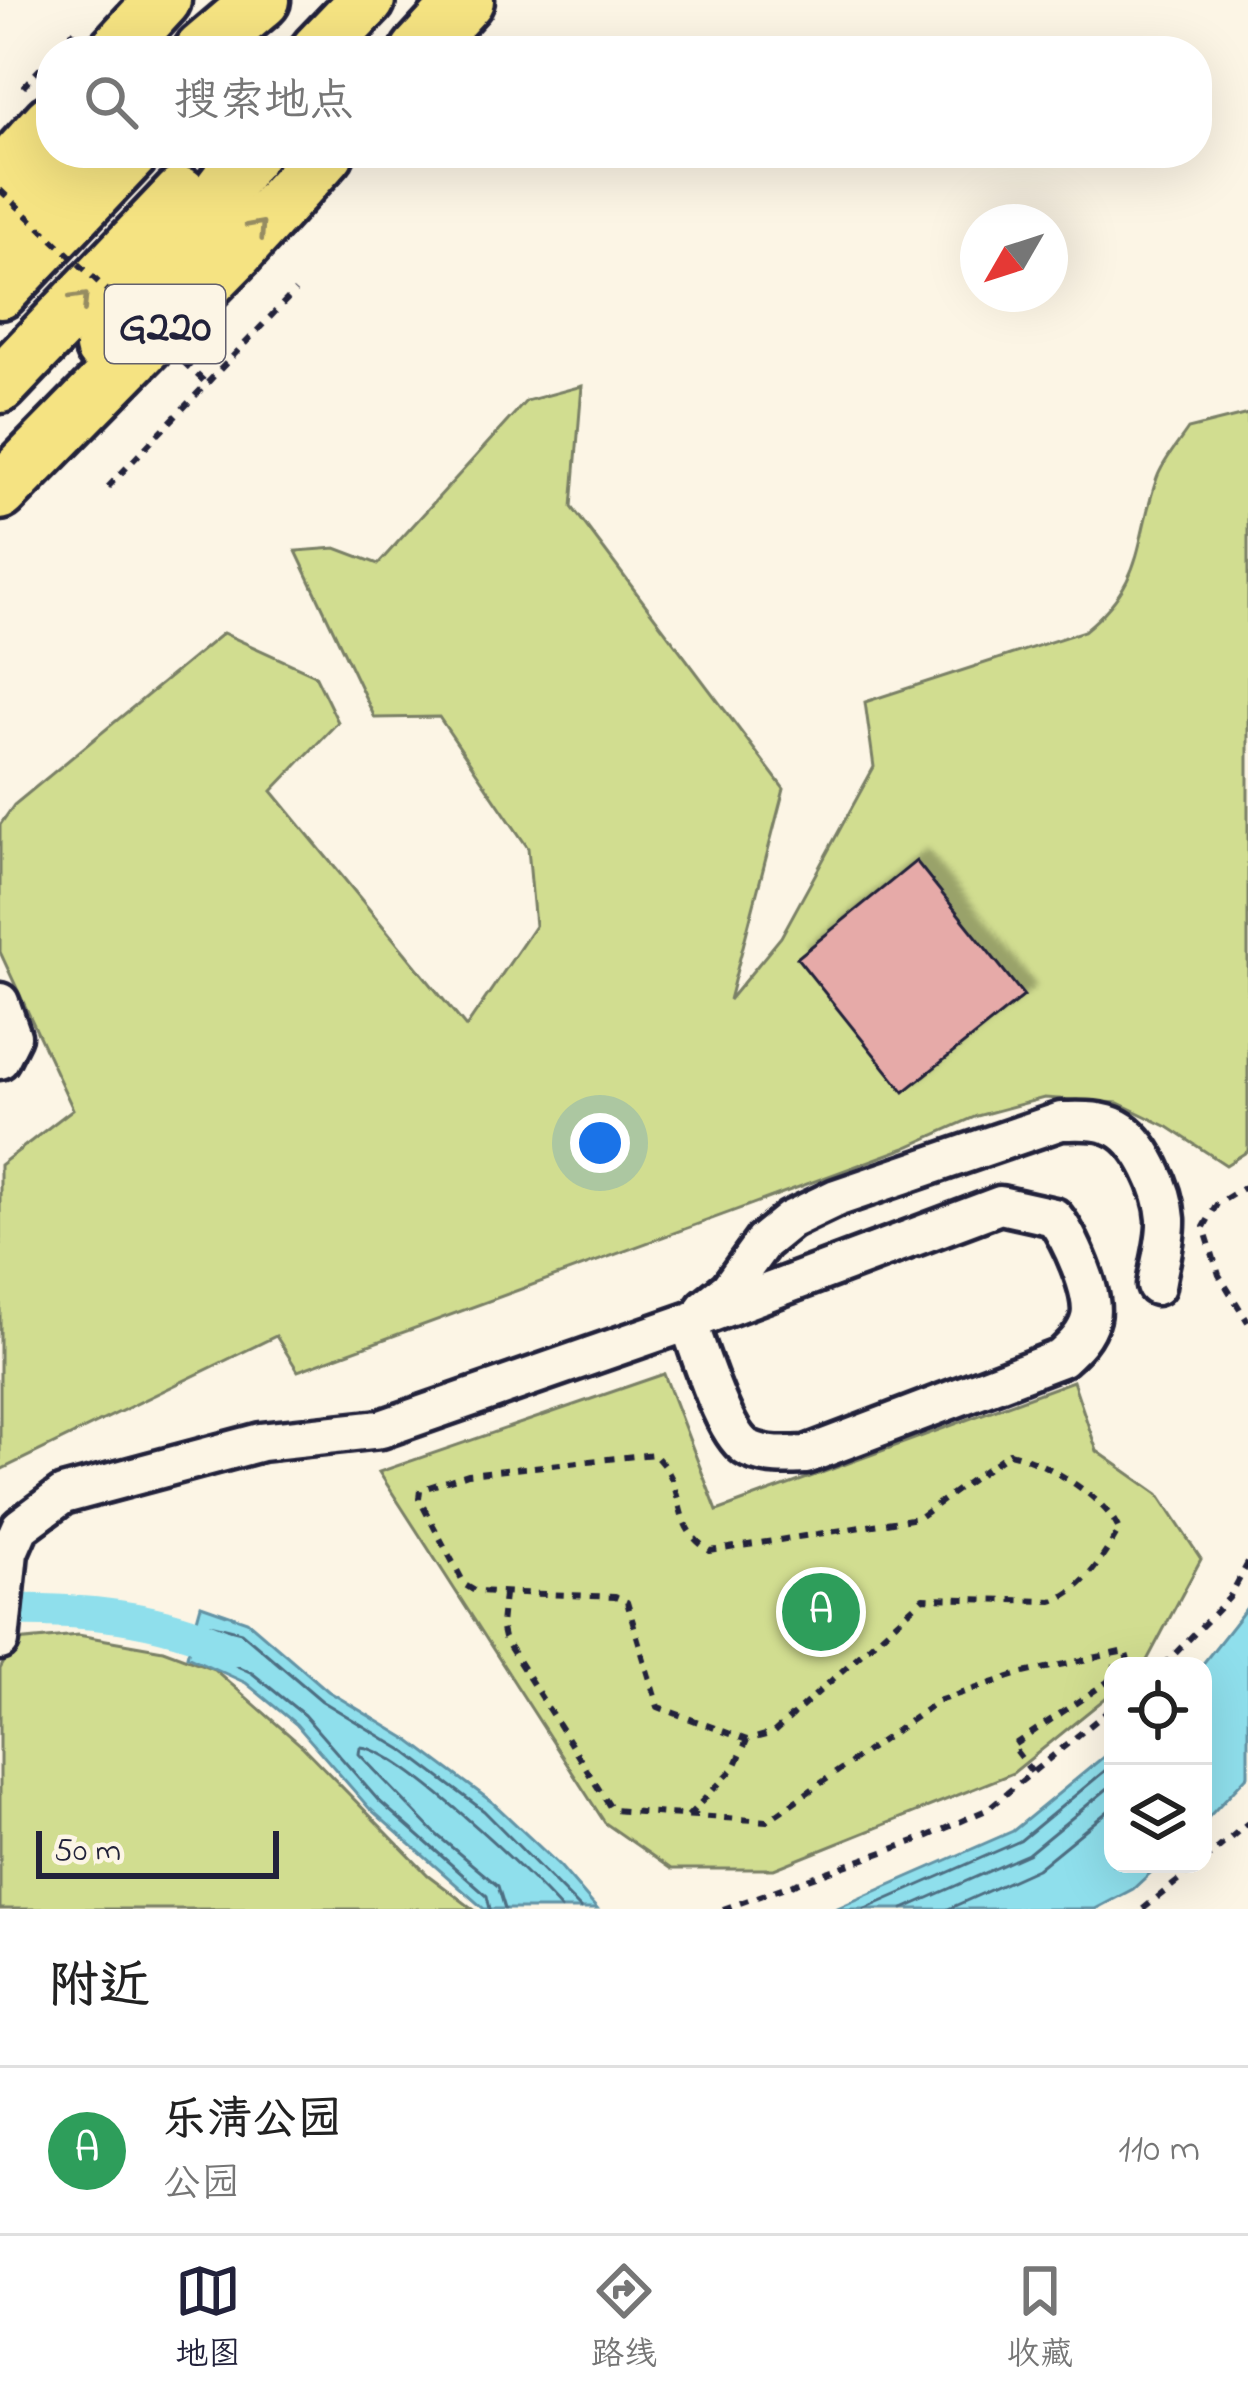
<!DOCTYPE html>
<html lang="zh">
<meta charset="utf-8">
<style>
body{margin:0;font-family:"Indie Flower","LXGW WenKai TC",sans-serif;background:#f2f2f2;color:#222}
.controls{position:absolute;right:36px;bottom:36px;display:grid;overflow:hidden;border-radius:24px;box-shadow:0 12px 48px #0002}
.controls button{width:108px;height:108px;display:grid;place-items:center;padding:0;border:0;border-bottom:3px solid #e0e0e0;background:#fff;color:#222;font:60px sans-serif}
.compass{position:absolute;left:960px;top:204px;width:108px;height:108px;border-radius:50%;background:#fff;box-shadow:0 12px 48px #0002;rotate:231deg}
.scale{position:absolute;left:36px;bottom:30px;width:243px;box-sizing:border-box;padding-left:12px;border:6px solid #22223b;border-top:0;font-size:33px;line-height:42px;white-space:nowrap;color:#22223b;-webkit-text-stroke:9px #fcf5e5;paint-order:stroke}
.you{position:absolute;left:600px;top:1143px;width:42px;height:42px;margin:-30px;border:9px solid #fff;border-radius:50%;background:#1a73e8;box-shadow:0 0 0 18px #1a73e833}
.badge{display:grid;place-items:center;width:78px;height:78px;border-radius:50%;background:#22223b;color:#fff;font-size:39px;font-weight:700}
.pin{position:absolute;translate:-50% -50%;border:6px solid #fff;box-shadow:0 3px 12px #0006}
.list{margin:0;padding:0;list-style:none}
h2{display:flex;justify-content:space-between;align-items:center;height:156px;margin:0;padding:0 48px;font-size:51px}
h2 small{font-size:39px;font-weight:400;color:#767676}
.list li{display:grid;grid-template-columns:78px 1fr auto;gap:36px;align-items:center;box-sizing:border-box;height:168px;padding:0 48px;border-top:3px solid #e0e0e0}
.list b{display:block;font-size:45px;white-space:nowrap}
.list p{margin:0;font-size:39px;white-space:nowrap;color:#767676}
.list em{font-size:39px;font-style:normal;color:#767676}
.icon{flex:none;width:66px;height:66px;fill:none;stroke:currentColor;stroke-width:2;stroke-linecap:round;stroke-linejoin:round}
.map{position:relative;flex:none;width:1248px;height:1909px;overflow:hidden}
.search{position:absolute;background:#fff;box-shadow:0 12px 48px #0002;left:36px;right:36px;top:36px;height:132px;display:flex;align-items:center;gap:30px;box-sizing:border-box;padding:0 42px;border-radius:48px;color:#767676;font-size:45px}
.sheet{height:324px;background:#fff}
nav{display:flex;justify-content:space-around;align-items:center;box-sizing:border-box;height:168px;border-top:3px solid #e0e0e0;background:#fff;font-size:33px;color:#767676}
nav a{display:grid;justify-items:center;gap:6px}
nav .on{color:#22223b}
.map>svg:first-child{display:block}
.green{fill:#d1dd90;stroke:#7a8066;stroke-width:3}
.water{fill:#8fdfec;stroke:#6393a5;stroke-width:3}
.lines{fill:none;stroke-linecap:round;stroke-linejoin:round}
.shore{stroke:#4e6e82;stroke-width:3}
.canal{stroke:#8fdfec;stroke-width:33}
.building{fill:#e6aaa8;stroke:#22223b;stroke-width:3;filter:url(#shadow)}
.minor-casing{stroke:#22223b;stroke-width:45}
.highway-casing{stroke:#22223b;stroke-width:63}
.path{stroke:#22223b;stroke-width:6;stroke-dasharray:9 9;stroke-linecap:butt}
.minor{stroke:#fcf5e5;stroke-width:36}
.highway{stroke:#f5e382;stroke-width:54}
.path-bridge{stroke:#22223b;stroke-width:6;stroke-dasharray:9 9;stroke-linecap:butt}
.oneway{stroke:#968c62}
.labels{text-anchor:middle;stroke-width:9;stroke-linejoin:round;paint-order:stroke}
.shield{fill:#fcf5e5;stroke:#63616e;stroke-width:3}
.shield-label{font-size:45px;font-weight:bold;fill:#22223b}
</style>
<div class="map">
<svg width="1248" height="1909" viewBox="0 0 1248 1909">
<defs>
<filter id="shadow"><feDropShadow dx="11" dy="-11" stdDeviation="3" flood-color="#0004"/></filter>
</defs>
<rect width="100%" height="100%" fill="#fcf5e5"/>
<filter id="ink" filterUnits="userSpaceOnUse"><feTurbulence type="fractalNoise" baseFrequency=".00833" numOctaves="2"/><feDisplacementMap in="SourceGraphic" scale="24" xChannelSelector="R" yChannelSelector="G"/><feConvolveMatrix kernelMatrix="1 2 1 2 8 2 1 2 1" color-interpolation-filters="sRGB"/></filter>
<g filter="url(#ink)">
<g class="green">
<path d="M582,386L572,507L784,789L729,1000L781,937L874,767L865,702L1084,631C1146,581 1134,544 1157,478C1163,461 1178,444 1188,429L1248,414V1151L1226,1165L1168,1127L1118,1103L1044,1098L977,1116L905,1148L298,1371L276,1336L0,1470V1165L73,1109L0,952V825L14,805L223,633L315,675L338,722L272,791L466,1027L535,926L528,848L439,717L375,718L296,551L336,548L378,564L526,401Z"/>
<polygon points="664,1374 717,1511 1073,1381 1097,1451 1158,1494 1201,1559 1144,1666 1113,1666 1113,1692 1013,1773 774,1869 671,1869 605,1823 379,1472"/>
<polygon points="78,1635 163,1650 214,1669 302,1746 428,1875 473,1909 0,1909 0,1669 16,1641"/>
</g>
<g class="water">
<polygon points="201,1605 247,1621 328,1691 409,1740 492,1802 560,1866 597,1909 484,1909 369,1808 296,1724 246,1683 187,1656"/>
<polygon points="1248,1606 1248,1775 1203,1823 1201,1666"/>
<polygon points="1113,1749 1113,1864 1160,1864 1133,1889 1095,1909 835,1909 1013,1831"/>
</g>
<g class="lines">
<g class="shore">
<polyline points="490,1909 487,1896 378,1800 304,1715 252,1673 205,1651 210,1624 241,1632 322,1701 403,1750 484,1811 581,1909"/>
<path d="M505,1909L498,1886L437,1835L359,1754L360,1747C399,1748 531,1875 561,1909"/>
<polyline points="865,1909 1020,1841 1113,1764"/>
<polyline points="903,1909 1028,1854 1113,1784"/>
<polyline points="948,1909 1037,1869 1113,1807"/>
</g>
<path class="canal" d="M0,1610C79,1609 160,1615 232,1650"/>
</g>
<polygon class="building" points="916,861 1024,996 904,1092 797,958"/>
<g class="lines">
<defs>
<g id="minor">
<polyline points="0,1002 12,1036 0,1060"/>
<path d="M705,1308L729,1289L763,1242L790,1220L836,1198L1061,1121C1079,1121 1100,1119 1117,1128C1143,1142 1164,1190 1166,1219C1167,1240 1159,1265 1156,1286"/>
<path d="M0,1641L9,1552L20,1527L63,1495L261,1442L381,1429L688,1322C700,1351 723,1436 749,1449C767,1457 786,1456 806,1455L1061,1358C1073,1347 1086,1335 1090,1318C1096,1294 1069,1236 1054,1217L1000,1205L688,1322"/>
</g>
<g id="highway">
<polyline points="116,51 163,0"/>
<polyline points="202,51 262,0"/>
<polyline points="318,51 367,0"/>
<polyline points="419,51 466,0"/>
<polyline points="0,178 51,122"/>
<polyline points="0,224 83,153"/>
<polyline points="0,291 131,153"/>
<polyline points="103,347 250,153"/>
<polyline points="0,385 181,195"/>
<polyline points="0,492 236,252 326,153"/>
</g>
</defs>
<use href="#minor" class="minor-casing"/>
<use href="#highway" class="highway-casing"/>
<g class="path">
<polyline points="56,51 78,27"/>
<polyline points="23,87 51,57"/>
<polyline points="108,487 295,291"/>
<polyline points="1248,1185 1217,1204 1204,1227 1219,1275 1248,1322"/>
<path d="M1009,1453C1042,1460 1106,1497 1119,1530C1103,1558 1083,1591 1052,1601L923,1598L773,1733L747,1740L658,1707L627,1602L615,1597L475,1591L465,1585L419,1499L420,1490L468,1474L654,1454C661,1462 669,1471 672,1480C684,1512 678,1530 710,1551L918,1518Z"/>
<polyline points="504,1594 501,1625 504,1638 612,1810 767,1821 938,1701 1019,1674 1125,1651 1130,1666"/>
<polyline points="1163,1666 1229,1598 1248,1563"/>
<polyline points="1032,1772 1012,1746 1113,1678"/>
<polyline points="688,1816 735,1767 747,1740"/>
<polyline points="1203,1861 1248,1823"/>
<polyline points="723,1909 926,1837 986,1810 1113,1707"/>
<polyline points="1143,1909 1199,1864"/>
</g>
<use href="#minor" class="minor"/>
<use href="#highway" class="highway"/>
<polyline class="path-bridge" points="0,190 208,385"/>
</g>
<defs><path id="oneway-chevron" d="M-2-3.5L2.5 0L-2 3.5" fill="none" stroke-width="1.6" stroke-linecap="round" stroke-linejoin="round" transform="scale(3)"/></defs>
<g class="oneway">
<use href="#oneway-chevron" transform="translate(258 228) rotate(-48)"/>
<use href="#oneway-chevron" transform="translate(81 300) rotate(-46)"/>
</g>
</g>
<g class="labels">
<rect class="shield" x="105" y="285" width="120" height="78" rx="9"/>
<g class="shield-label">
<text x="165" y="340">G220</text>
</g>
</g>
</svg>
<div class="controls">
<button><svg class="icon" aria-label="locate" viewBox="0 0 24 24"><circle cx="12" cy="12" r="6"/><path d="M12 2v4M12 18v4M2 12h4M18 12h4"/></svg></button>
<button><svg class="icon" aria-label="layers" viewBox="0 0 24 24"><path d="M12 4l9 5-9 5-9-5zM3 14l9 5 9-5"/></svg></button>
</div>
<svg class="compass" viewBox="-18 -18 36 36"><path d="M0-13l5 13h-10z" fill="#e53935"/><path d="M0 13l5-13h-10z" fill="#767676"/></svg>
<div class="scale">50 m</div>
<div class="you"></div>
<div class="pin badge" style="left:821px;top:1612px;background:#2e9e5b">A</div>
<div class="search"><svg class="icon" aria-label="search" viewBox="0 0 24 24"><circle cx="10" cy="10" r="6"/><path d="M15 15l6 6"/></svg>搜索地点</div>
</div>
<section class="sheet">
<h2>附近<small></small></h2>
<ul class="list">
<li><span class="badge" style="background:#2e9e5b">A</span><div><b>乐清公园</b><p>公园</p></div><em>110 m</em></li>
</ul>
</section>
<nav>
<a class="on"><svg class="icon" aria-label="map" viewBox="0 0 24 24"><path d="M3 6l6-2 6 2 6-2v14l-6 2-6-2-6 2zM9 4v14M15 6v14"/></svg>地图</a>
<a><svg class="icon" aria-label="directions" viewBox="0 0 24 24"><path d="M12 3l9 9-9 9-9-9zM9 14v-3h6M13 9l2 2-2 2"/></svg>路线</a>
<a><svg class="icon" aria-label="saved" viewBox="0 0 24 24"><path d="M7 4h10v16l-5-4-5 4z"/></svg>收藏</a>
</nav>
